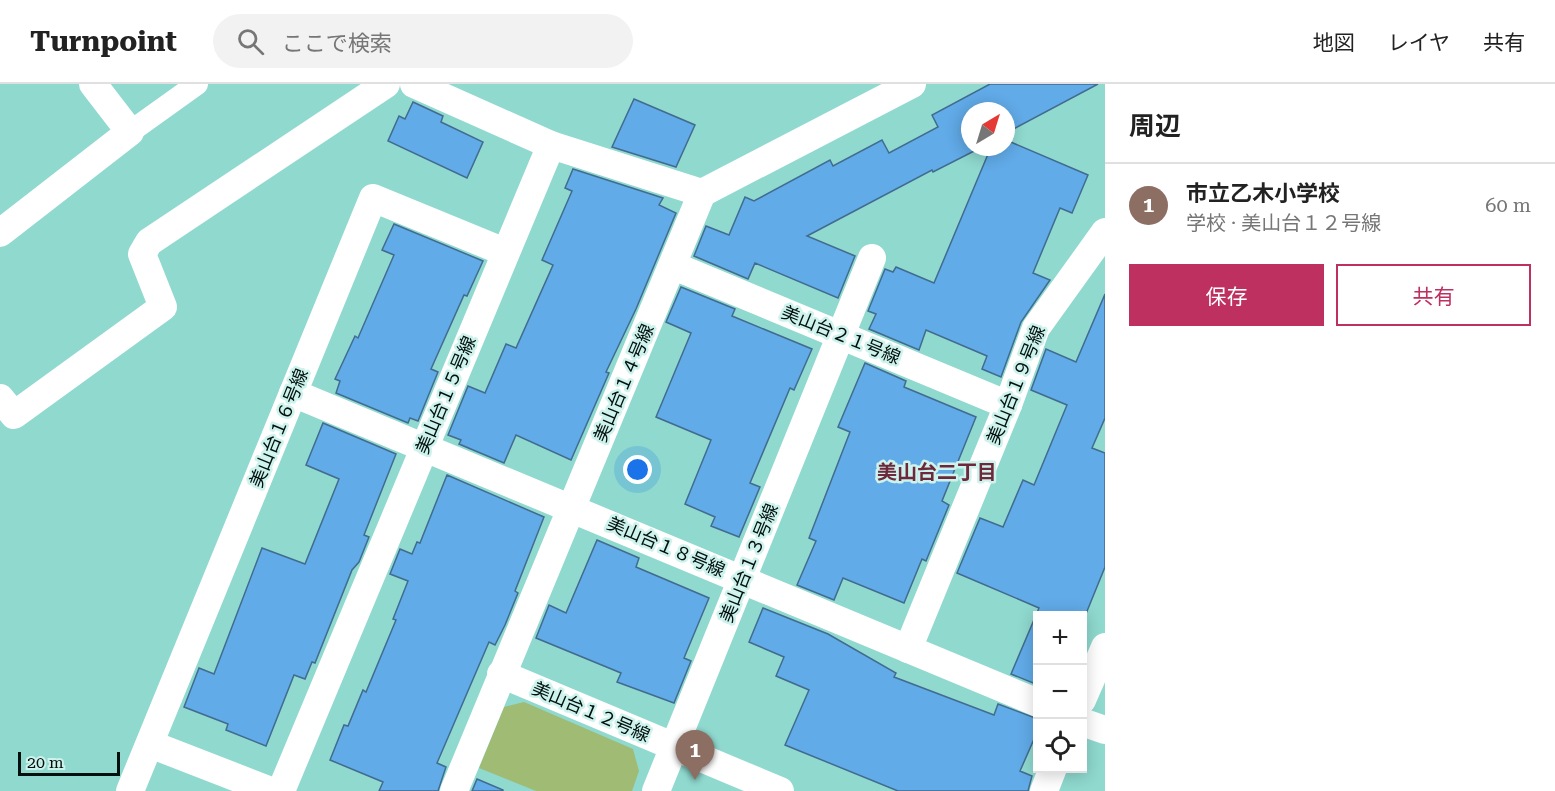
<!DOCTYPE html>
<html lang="ja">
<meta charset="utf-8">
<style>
body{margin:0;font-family:"Roboto Serif","Noto Sans JP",serif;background:#f2f2f2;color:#222}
.controls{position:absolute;right:18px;bottom:18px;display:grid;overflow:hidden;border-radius:0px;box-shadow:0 3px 15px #0003}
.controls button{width:54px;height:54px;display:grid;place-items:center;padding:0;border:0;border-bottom:2px solid #e0e0e0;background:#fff;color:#222;font:30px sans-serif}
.compass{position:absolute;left:961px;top:18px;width:54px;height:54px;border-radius:50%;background:#fff;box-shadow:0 3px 15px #0003;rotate:38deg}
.scale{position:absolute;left:18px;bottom:15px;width:102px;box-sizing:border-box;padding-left:6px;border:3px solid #00100e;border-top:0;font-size:16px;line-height:21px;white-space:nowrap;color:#00100e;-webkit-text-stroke:4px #cef2ec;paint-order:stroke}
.you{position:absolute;left:638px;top:386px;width:21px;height:21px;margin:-15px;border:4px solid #fff;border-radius:50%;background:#1a73e8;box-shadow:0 0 0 9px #1a73e833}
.badge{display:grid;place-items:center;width:39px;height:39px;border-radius:50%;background:#be3060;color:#fff;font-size:20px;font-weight:700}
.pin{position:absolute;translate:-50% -50px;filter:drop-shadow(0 2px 3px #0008)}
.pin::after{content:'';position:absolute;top:32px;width:21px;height:18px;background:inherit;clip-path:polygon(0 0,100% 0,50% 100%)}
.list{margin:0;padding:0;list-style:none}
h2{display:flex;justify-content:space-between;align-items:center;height:78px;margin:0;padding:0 24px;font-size:26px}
h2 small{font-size:20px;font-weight:400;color:#767676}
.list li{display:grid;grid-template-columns:39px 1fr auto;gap:18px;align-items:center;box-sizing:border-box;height:84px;padding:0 24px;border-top:2px solid #e0e0e0}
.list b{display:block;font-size:22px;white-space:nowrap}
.list p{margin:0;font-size:20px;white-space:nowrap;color:#767676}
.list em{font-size:20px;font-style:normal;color:#767676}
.actions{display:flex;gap:12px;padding:18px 24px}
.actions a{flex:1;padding:14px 0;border:2px solid #be3060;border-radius:0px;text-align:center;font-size:21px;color:#be3060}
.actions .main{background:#be3060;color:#fff}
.icon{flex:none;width:33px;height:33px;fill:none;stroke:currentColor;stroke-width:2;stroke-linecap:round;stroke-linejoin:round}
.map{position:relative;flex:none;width:1105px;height:707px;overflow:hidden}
header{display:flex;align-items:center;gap:36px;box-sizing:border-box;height:84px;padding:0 30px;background:#fff;border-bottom:2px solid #e0e0e0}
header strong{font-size:28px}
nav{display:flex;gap:33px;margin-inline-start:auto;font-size:21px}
.search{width:420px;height:54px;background:#f2f2f2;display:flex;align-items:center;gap:15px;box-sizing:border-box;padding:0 21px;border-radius:33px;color:#767676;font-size:22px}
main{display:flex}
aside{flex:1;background:#fff}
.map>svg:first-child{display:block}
.green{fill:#a0bb74}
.building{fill:#61abe8;stroke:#416b8f;stroke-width:1.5}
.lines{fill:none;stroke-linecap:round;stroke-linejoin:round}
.pedestrian{stroke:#fff;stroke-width:22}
.minor{stroke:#fff;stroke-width:28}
.labels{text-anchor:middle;stroke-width:5;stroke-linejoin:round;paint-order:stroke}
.street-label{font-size:18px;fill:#00100e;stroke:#cef2ec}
.neighbourhood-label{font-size:20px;font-weight:bold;fill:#6d283b;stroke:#cef2ec}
</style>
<header>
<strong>Turnpoint</strong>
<div class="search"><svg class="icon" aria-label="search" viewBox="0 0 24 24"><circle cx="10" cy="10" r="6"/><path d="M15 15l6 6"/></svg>ここで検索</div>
<nav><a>地図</a><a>レイヤ</a><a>共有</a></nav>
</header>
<main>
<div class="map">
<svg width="1105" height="707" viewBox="0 0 1105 707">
<rect width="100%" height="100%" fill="#8fd9cf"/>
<polygon class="green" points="524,618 633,665 639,687 632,707 536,707 479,684 504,623"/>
<g class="building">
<polygon points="990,0 1098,0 1006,49 1006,27 970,27 970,63 982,63 933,88 932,86 807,152 855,172 838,214 755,179 748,195 694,172 706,142 729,151 745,113 754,117 830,76 833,82 882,56 889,69 938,43 932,31"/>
<polygon points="634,15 695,41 676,83 612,63"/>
<polygon points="413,18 443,32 441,38 483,58 467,94 388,57 399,32 405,35"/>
<polygon points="1006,56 1088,91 1072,129 1060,124 1033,189 1050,196 1021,238 1001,293 982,285 987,272 926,246 919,266 869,245 876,230 868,227 885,185 893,188 896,183 934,199 991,63 1006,63"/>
<polygon points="573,85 663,114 659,121 676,129 636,225 606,288 609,289 571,376 516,351 504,379 459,360 461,356 448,351 468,302 485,309 506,260 516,264 553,181 542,176 572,107 565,104"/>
<polygon points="394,140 483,177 467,212 464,211 431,285 438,288 418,337 410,334 408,339 336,309 340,297 335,295 355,252 358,254 394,171 382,166"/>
<polygon points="681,203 735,225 732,232 812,265 794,306 790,304 750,399 760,403 739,453 711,442 715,433 685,420 711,356 656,333 691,249 666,238"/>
<polygon points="1105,210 1105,334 1092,364 1105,369 1105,483 1083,537 1083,531 1038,531 1038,601 1011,590 1039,524 957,489 980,434 1003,443 1023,396 1034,401 1067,321 1031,306 1046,265 1076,278"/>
<polygon points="865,279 906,297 904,303 976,333 942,417 949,421 926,477 922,475 904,519 843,494 834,516 797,501 816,457 809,454 850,348 838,343"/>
<polygon points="323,339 396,370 364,451 369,453 359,478 352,486 315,579 312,578 305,595 294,591 266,662 226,646 228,640 184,623 199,584 214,590 262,464 305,480 339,395 306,381"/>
<polygon points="447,391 544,433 515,507 518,509 505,541 495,561 489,558 437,679 446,683 438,707 379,707 383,698 330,676 344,641 348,642 363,606 366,608 396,536 393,535 408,497 390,490 400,465 412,470 417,458 420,459"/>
<polygon points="597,456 639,474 636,483 709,514 684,574 691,577 674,619 617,598 621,589 536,554 549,521 566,529"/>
<polygon points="763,524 828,550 896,589 894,593 994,631 998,620 1038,635 1038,646 1020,687 1032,692 1028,707 898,707 785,661 809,606 776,592 784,573 749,558"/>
<polygon points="477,695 503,706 503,707 472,707"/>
</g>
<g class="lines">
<polyline class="pedestrian" points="130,48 197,0"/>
<g class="minor">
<polyline points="414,0 551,61"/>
<polyline points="0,149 130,48 93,0"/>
<polyline points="674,182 1008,321"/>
<polyline points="293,309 1038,619"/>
<polyline points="0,314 14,331 163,223 142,170 149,158 386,0"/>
<polyline points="908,565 1008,321 1036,244 1105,148"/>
<polyline points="501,590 780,707"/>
<polyline points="1082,616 1105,563"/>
<polyline points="1082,638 1105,646"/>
<polyline points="150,660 271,707"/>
<polyline points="130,707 373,114 505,168"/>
<polyline points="281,707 551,61 702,109"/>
<polyline points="454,707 702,109 912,0"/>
<polyline points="656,707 872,174"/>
<polyline points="1044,707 1053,684"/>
</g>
</g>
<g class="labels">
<g class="street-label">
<text transform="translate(841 251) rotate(22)" y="6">美山台２１号線</text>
<text transform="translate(624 299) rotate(-67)" y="6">美山台１４号線</text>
<text transform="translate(1016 301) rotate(-68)" y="6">美山台１９号線</text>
<text transform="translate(446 311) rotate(-67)" y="6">美山台１５号線</text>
<text transform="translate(279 344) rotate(-68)" y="6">美山台１６号線</text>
<text transform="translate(666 463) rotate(23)" y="6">美山台１８号線</text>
<text transform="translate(749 479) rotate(-68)" y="6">美山台１３号線</text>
<text transform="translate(591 628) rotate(23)" y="6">美山台１２号線</text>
</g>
<g class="neighbourhood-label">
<text x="937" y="395">美山台二丁目</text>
</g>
</g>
</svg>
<div class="controls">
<button>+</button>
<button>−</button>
<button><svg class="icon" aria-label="locate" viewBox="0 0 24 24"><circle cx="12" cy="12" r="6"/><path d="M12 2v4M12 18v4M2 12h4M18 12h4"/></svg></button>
</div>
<svg class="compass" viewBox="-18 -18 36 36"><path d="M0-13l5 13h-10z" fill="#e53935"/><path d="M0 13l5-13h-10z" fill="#767676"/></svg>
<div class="scale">20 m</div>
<div class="you"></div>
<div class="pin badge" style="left:695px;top:696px;background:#8d6e63">1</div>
</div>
<aside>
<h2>周辺<small></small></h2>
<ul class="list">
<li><span class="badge" style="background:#8d6e63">1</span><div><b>市立乙木小学校</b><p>学校 · 美山台１２号線</p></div><em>60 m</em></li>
</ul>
<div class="actions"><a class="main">保存</a><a>共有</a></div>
</aside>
</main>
